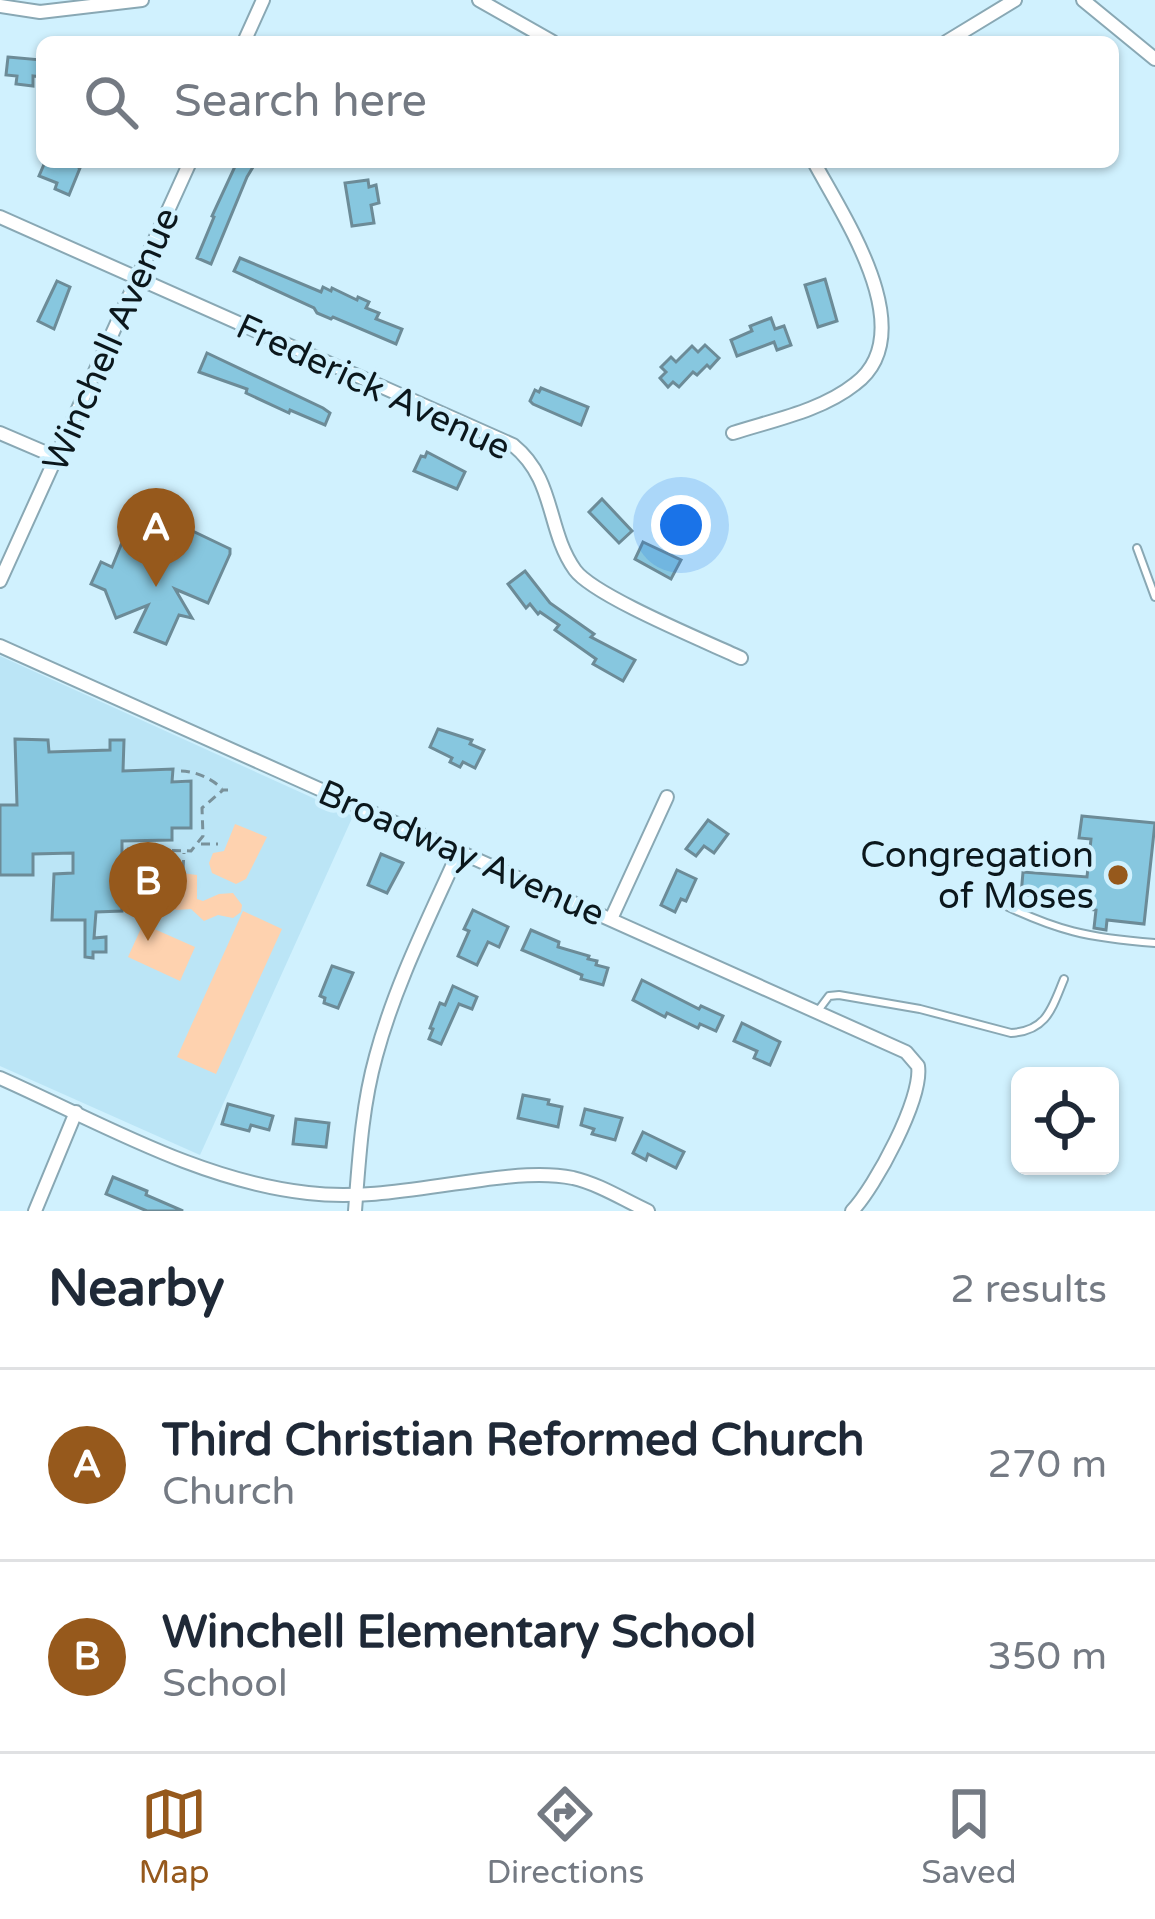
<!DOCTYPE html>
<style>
body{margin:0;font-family:"Varela Round",sans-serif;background:#f6f6f7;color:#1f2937}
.controls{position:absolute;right:36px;bottom:36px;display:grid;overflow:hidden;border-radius:18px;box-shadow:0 3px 9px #0004}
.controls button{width:108px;height:108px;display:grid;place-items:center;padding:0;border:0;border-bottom:3px solid #e0e1e3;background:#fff;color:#1f2937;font:60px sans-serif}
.you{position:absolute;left:681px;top:525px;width:42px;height:42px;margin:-30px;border:9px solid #fff;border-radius:50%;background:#1a73e8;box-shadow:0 0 0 18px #1a73e833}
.badge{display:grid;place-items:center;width:78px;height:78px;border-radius:50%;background:#96591c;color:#fff;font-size:39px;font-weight:700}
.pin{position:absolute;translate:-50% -99px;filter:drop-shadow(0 3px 6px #0008)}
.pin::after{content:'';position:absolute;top:63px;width:42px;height:36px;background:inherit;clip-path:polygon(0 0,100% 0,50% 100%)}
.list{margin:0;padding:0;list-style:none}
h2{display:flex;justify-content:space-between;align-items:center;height:156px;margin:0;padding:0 48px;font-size:51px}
h2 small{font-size:39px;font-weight:400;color:#747a83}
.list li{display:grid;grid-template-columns:78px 1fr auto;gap:36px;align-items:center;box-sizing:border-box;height:192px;padding:0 48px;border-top:3px solid #e0e1e3}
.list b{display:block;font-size:45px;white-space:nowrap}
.list p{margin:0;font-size:39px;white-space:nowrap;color:#747a83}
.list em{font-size:39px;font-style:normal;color:#747a83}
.icon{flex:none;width:66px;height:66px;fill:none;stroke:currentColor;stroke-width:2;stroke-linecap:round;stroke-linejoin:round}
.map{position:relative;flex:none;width:1155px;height:1211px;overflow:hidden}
.search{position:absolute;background:#fff;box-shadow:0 3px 9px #0004;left:36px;right:36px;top:36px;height:132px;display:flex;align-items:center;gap:30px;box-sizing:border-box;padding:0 42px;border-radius:18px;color:#747a83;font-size:45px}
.sheet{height:540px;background:#fff}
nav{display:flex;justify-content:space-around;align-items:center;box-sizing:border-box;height:168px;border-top:3px solid #e0e1e3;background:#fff;font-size:33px;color:#747a83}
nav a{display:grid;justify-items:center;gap:6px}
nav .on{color:#96591c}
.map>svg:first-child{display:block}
.built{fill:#bbe5f6}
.green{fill:#fed2af}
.building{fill:#87c7df;stroke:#6c8b97;stroke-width:3}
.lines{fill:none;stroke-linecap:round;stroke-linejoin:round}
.service-casing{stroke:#89a8b4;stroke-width:10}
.minor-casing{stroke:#89a8b4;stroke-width:16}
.path{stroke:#79919a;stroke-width:3;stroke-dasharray:9 6;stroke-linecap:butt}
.service{stroke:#fff;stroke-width:6}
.minor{stroke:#fff;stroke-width:12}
.poi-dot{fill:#96591c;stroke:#d0f1fe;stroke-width:4.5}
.labels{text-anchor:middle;stroke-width:9;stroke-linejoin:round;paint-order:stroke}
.street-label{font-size:36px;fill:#0b171c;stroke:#d0f1fe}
.poi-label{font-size:36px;fill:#0b171c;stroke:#d0f1fe;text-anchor:end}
</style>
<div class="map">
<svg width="1155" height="1211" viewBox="0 0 1155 1211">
<rect width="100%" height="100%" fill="#d0f1fe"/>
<polygon class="built" points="0,656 353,816 200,1155 0,1066"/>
<g class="green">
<polygon points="235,824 267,837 246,879 236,884 212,873 209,863 213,853 224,851"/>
<polygon points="181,873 197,875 197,899 203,901 219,894 233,893 242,905 241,912 233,918 218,915 204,921 191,909 176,910 169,906 175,890 173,884"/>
<polygon points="243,911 282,929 216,1074 177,1057"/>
<polygon points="143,924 195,947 180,981 128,957"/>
</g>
<g class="building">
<polygon points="8,57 42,60 42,77 33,76 33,86 16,84 17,76 6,75"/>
<polygon points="45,162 67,162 80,168 69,195 55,189 57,183 39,176"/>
<polygon points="237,162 256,162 247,177 211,264 197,258 214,217 212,216"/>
<polygon points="368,180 369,187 376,185 379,203 371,205 374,223 352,226 345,183"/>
<polygon points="240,258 321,292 323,287 331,291 332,288 357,300 358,297 369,302 366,308 379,313 376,319 402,329 396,344 333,317 331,319 317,313 314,308 234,271"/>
<polygon points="825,279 837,321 818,327 805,285"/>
<polygon points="57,281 70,287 54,329 38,321"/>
<polygon points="771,318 775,329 784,326 791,345 777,350 774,342 737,356 731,340 752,331 750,326"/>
<polygon points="705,345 719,358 710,368 707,365 697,375 693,372 679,387 673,382 668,387 660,378 666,372 661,367 671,357 676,362 692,346 698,352"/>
<polygon points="207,353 323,408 330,413 325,425 290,410 289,413 246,393 247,389 199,372"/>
<polygon points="541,388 588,407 581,425 533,404 530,401 535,390 539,392"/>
<polygon points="427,452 465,472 457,489 414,471 421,456 425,457"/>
<polygon points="602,499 632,531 619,543 589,512"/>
<polygon points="176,526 184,527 226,547 230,549 230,554 208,603 175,589 192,618 179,615 166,644 135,632 148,605 116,618 105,590 91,584 101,562 112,567 128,528 147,537 149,533 158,538"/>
<polygon points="643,542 681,560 671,579 635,559"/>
<polygon points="525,571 550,603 594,634 591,637 635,660 623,681 593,664 596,659 555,630 559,625 540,612 538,614 530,604 526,608 508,584"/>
<polygon points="438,729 472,740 470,744 484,750 475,768 463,762 460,767 450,762 452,758 430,747"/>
<polygon points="15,739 48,740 49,752 110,750 110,740 124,740 123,771 173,769 172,782 191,781 191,828 172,828 172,840 122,841 122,911 96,912 94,938 106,937 106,952 93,952 93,958 85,957 85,920 52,920 54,874 73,873 73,853 33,854 33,875 0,875 0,805 17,805"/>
<polygon points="1082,816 1155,823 1144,924 1107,920 1106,930 1094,928 1096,910 1038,904 1039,896 1021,895 1023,872 1087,877 1091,839 1079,838"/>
<polygon points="708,820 728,834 714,853 704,846 696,856 686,849"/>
<polygon points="381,854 403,863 387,893 368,885"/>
<polygon points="677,870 696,879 686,901 681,899 675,912 661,905"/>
<polygon points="473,910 508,927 499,947 488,942 477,965 458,956 469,931 464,929"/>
<polygon points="531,930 559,942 558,947 589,956 588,959 597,961 596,965 608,968 603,985 581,979 582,975 522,950"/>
<polygon points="332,966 353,973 338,1008 324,1003 325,998 320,996"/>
<polygon points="642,980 699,1009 701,1006 723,1016 716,1031 700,1024 698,1028 667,1013 665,1017 633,1000"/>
<polygon points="453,986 477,997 472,1009 459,1004 441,1044 429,1039 433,1029 430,1028 440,1003 445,1005"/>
<polygon points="742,1023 780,1042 770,1065 754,1058 757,1051 734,1041"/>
<polygon points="523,1095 549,1100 548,1104 562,1107 558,1127 518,1118"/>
<polygon points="228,1104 273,1116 269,1130 251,1125 249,1131 222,1124"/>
<polygon points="585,1109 622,1118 615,1140 592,1134 594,1129 581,1125"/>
<polygon points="296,1119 329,1123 326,1147 293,1144"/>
<polygon points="643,1132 684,1152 676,1168 648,1154 646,1160 633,1153"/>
<polygon points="113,1177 147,1191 146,1195 183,1211 147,1211 106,1194"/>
</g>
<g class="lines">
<defs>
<g id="service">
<polyline points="1137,548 1155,597"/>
<path d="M996,901C1056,931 1089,938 1155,943"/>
<path d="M817,1012L829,996L839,995L920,1009L1011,1033C1047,1031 1052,1008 1064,979"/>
</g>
<g id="minor">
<polyline points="479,0 553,42"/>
<polyline points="1083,0 1155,59"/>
<polyline points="0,6 40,12 142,0"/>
<polyline points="244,42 263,0"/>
<polyline points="946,42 1015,0"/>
<path d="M0,217L513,445C556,480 546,529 575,570C594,596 707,642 741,658"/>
<polyline points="0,433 56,457"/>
<path d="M733,433C773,420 821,411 855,384C923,333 843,216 814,162"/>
<polyline points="0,581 190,162"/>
<path d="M0,646L906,1052L918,1066C923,1098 875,1187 852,1211"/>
<polyline points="611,919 667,797"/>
<path d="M0,1078C99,1122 199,1181 308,1193C366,1200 424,1187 481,1180C510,1176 544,1172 573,1178C599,1184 624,1200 648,1211"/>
<polyline points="35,1211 76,1112"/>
<path d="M355,1211C359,1159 362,1106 376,1056C395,985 429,918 459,851"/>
</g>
</defs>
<use href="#service" class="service-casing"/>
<use href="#minor" class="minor-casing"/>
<g class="path">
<path d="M181,771C195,771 213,779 222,789"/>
<polyline points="201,844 218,844"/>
<polyline points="127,849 191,851 203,836 202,808 223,790 228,790"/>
<polyline points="140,851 140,884 147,907 146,922"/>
<polyline points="183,869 184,853"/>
</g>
<use href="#service" class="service"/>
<use href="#minor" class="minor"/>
</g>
<circle class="poi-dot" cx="1118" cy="875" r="12"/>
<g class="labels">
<g class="street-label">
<text transform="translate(110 339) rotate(-66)" y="13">Winchell Avenue</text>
<text transform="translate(374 386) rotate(25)" y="13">Frederick Avenue</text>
<text transform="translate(462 852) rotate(24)" y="13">Broadway Avenue</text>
</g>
<g class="poi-label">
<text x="1094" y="867">Congregation<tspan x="1094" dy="41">of Moses</tspan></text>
</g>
</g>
</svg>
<div class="controls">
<button><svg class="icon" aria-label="locate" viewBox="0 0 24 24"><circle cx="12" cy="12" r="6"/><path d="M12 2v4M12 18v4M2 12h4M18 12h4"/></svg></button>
</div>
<div class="you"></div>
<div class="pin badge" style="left:156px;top:587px">A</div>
<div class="pin badge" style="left:148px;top:941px">B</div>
<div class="search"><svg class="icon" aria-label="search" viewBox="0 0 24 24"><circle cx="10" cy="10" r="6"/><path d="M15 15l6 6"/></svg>Search here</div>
</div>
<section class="sheet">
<h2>Nearby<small>2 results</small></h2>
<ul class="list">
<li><span class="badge">A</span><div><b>Third Christian Reformed Church</b><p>Church</p></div><em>270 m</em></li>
<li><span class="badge">B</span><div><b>Winchell Elementary School</b><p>School</p></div><em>350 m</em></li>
</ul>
</section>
<nav>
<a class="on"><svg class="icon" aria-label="map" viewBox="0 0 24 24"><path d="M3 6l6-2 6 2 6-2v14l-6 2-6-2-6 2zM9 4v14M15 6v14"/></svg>Map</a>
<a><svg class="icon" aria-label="directions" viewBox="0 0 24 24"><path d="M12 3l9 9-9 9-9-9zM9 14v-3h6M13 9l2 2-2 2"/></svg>Directions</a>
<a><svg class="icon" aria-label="saved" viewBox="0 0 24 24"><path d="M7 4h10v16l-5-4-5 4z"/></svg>Saved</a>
</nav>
